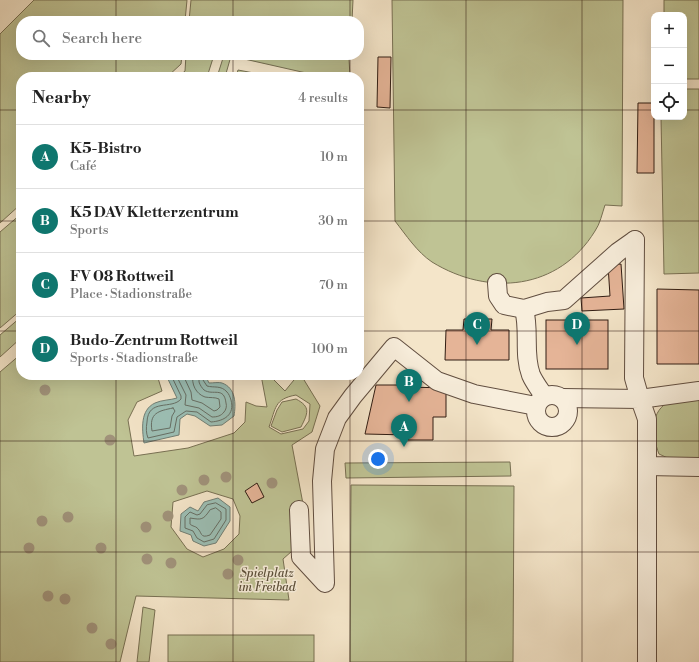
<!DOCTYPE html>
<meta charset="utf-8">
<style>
body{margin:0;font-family:"Libre Bodoni",serif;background:#f6f6f6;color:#222}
.controls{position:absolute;right:12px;top:12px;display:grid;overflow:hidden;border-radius:8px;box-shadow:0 4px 16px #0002}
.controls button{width:36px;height:36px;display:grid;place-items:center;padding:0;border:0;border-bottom:1px solid #e0e0e0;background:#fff;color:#222;font:20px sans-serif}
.you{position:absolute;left:378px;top:459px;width:14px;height:14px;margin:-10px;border:3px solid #fff;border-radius:50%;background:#1a73e8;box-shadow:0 0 0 6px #1a73e833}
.badge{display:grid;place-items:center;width:26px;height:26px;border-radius:50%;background:#0f766e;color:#fff;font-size:13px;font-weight:700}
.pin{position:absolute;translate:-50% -33px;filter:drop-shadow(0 1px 2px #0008)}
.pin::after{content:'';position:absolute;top:21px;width:14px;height:12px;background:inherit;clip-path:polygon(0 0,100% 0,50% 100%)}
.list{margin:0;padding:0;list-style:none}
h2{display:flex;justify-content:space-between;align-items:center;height:52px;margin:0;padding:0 16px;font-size:17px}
h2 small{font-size:13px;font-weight:400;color:#767676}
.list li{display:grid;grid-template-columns:26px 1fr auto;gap:12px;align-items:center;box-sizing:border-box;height:64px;padding:0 16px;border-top:1px solid #e0e0e0}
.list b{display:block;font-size:15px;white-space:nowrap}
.list p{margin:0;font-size:13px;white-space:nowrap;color:#767676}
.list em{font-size:13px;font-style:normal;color:#767676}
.icon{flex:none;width:22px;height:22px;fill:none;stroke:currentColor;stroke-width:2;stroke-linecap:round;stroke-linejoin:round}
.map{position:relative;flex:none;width:699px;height:662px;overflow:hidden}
.search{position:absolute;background:#fff;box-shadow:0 4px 16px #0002;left:16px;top:16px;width:348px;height:44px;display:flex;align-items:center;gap:10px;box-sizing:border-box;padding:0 14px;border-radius:16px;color:#767676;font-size:15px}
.panel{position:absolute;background:#fff;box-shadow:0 4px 16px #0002;left:16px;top:72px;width:348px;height:308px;border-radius:16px}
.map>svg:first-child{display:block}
.green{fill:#bfc394;stroke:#787053;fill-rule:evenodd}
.water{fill:#9cbfb5;stroke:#717e74}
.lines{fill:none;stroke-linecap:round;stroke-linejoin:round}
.shore{stroke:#666e64;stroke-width:1}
.building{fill:#e5b497;stroke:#301c12}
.minor-casing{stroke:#614e40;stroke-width:20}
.minor{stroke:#f8eedc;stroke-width:18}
.tree{fill:#a0927a}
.grid{fill:none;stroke:#301c12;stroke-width:1;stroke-opacity:0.55}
.labels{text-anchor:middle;stroke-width:3;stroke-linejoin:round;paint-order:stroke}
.park-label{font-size:12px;font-style:italic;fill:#5b4e39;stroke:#f8eedc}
</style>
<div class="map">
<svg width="699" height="662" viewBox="0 0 699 662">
<rect width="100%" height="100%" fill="#f4e5c9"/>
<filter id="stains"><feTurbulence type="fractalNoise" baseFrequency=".005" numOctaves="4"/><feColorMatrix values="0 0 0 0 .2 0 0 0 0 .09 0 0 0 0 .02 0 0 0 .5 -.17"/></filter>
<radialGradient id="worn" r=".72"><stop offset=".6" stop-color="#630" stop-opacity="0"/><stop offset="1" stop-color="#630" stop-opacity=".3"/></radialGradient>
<g class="green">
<polygon points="34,0 187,0 185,21 21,21 21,55 182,55 181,64 167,77 21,77 21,204 0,223 0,34"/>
<polygon points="191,0 353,0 352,21 189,21"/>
<path d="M392,0H623L622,206L605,205C602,214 600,224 595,231C559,290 489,297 432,262C417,252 406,235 395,221Z"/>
<polygon points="664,0 699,0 699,79 684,79 684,15 664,15"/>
<polygon points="186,55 214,55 207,77 178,77 185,71"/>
<polygon points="224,55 327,55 349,59 350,77 324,77 231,56 225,77 217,77"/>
<polygon points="238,70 275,77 236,77"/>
<polygon points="684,89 699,89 699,273 664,274 661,117 684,117"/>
<polygon points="21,214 21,310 0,328 0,232"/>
<polygon points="21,317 21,338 0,357 0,335"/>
<path d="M21,354V375H157L162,391L137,402L128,420L134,456L188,448L234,433L245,422L246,402L256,406L267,407L261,375H269L285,391L298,375H301L320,406L312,432L292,445L309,536L283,559L289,600L136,596L120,662H0V372ZM296,395L310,404L309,421L303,429L281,434L269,427C276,408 274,399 296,395ZM207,491L233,499L240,516L239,534L224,549L203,557L187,549L171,527L173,502Z"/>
<path d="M699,396V458L670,459L659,454C652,436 649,410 671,401C679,398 690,398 699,396Z"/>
<path d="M296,399C311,407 308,413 301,427L282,432L271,426L277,410L282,402Z"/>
<polygon points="510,462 511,476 346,478 345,463"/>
<polygon points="351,485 514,486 513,662 350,662"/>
<polygon points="143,607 155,610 149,662 137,662"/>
<rect x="168" y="635" width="146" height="27"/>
</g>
<g class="water">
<path d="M166,375H213L207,379L209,383C213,383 219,382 222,383C236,388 236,404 234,416L222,425L210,426L195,416L187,414L180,419L179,435L144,443C142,429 140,410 155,403C161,400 171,400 177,398Z"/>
<polygon points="218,498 230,507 230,521 216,543 204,546 193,541 191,535 180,531 181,514 190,507 198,511 204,502"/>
</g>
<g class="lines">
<g class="shore">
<path d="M171,375L181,396V399C172,410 148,398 147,422C146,428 146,433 148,438L174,432L177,417L186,411L197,412L211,422C224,421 235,415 231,400C230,397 229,394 227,392C221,385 214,388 207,386L203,380L206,375"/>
<path d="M176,375L186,395L185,405L199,408L212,417C217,417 221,416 224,412C226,410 227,406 226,403C224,386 213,396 204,390C202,388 200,385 199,382V375"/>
<path d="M183,375L191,392L192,400L202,403L214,411L217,410L220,407L219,399C215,397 210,398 205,397C196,394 191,384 193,375"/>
<path d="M173,408L175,411L172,416L170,428L152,431C149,413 158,411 173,408Z"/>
<polygon points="216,503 226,509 226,520 214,539 204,542 197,538 193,531 185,528 185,517 190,512 197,515 200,514 207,505"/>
<path d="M216,508L221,512V519L210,535C199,539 203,532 196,527C196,527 190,525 190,524V518C202,520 203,520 210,510Z"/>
</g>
</g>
<g class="building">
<polygon points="378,57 391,57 390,108 377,107"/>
<polygon points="638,103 654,103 654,173 637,173"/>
<polygon points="621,264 624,309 582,311 581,298 610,296 608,265"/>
<polygon points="657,289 699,290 699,364 657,364"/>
<polygon points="464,319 492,319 491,330 509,330 509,360 445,360 446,330 463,330"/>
<rect x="546" y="320" width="62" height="49"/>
<polygon points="376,385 408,385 408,387 446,388 446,417 433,417 433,440 408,440 408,435 365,434"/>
<polygon points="257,483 264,497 252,503 245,491"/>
</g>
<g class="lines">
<defs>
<g id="minor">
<polyline points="635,240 634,378 640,399 699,391"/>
<polyline points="497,283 498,296 504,305 524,309 547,302 564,300 618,252 635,240"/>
<path d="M524,309C530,331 523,354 531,375C534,382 540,390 544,396"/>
<circle cx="552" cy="411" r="16"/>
<polyline points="562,398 640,399 647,419 647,466 699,467"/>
<polyline points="647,466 647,662"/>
<polyline points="299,510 301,557 325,583 322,481 325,449 337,418 353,396 394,347 437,381 474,394 536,406"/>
</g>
</defs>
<use href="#minor" class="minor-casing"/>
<use href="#minor" class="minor"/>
</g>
<g class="tree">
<circle cx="45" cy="390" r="5.5"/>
<circle cx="110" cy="440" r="5.5"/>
<circle cx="226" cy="477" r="5.5"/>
<circle cx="204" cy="480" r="5.5"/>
<circle cx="272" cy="483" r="5.5"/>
<circle cx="182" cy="490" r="5.5"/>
<circle cx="168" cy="516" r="5.5"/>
<circle cx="68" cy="517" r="5.5"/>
<circle cx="42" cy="521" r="5.5"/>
<circle cx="146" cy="527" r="5.5"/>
<circle cx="29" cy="548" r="5.5"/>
<circle cx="101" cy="548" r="5.5"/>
<circle cx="147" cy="559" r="5.5"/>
<circle cx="238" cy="560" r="5.5"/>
<circle cx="171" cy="563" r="5.5"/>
<circle cx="228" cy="574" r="5.5"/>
<circle cx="48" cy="596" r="5.5"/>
<circle cx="65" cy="599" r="5.5"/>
<circle cx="92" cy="628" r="5.5"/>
<circle cx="111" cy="644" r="5.5"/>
</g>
<path class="grid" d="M116,0V21M233,0V21M350,0V21M466,0V662M582,0V662M116,55V77M233,55V77M350,55V77M0,110H21M359,110H654M684,110H699M0,221H21M359,221H699M0,331H21M359,331H699M116,375V662M233,375V662M350,375V662M0,441H699M0,552H699"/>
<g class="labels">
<g class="park-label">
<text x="267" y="577">Spielplatz<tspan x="267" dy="14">im Freibad</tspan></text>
</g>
</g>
<rect width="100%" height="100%" filter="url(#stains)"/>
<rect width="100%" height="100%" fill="url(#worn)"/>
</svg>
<div class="controls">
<button>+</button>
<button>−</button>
<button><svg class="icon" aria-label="locate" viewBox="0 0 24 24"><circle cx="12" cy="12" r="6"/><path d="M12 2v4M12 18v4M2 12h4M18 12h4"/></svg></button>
</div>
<div class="you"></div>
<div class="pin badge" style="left:404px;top:447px">A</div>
<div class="pin badge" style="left:409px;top:402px">B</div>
<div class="pin badge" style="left:477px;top:345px">C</div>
<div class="pin badge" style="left:577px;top:345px">D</div>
<div class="search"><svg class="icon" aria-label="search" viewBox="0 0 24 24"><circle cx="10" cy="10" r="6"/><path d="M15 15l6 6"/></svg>Search here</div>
<section class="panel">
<h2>Nearby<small>4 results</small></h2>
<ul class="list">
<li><span class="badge">A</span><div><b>K5-Bistro</b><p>Café</p></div><em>10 m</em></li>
<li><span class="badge">B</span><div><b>K5 DAV Kletterzentrum</b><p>Sports</p></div><em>30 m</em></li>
<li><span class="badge">C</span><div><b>FV 08 Rottweil</b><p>Place · Stadionstraße</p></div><em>70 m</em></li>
<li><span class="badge">D</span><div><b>Budo-Zentrum Rottweil</b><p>Sports · Stadionstraße</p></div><em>100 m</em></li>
</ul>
</section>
</div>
